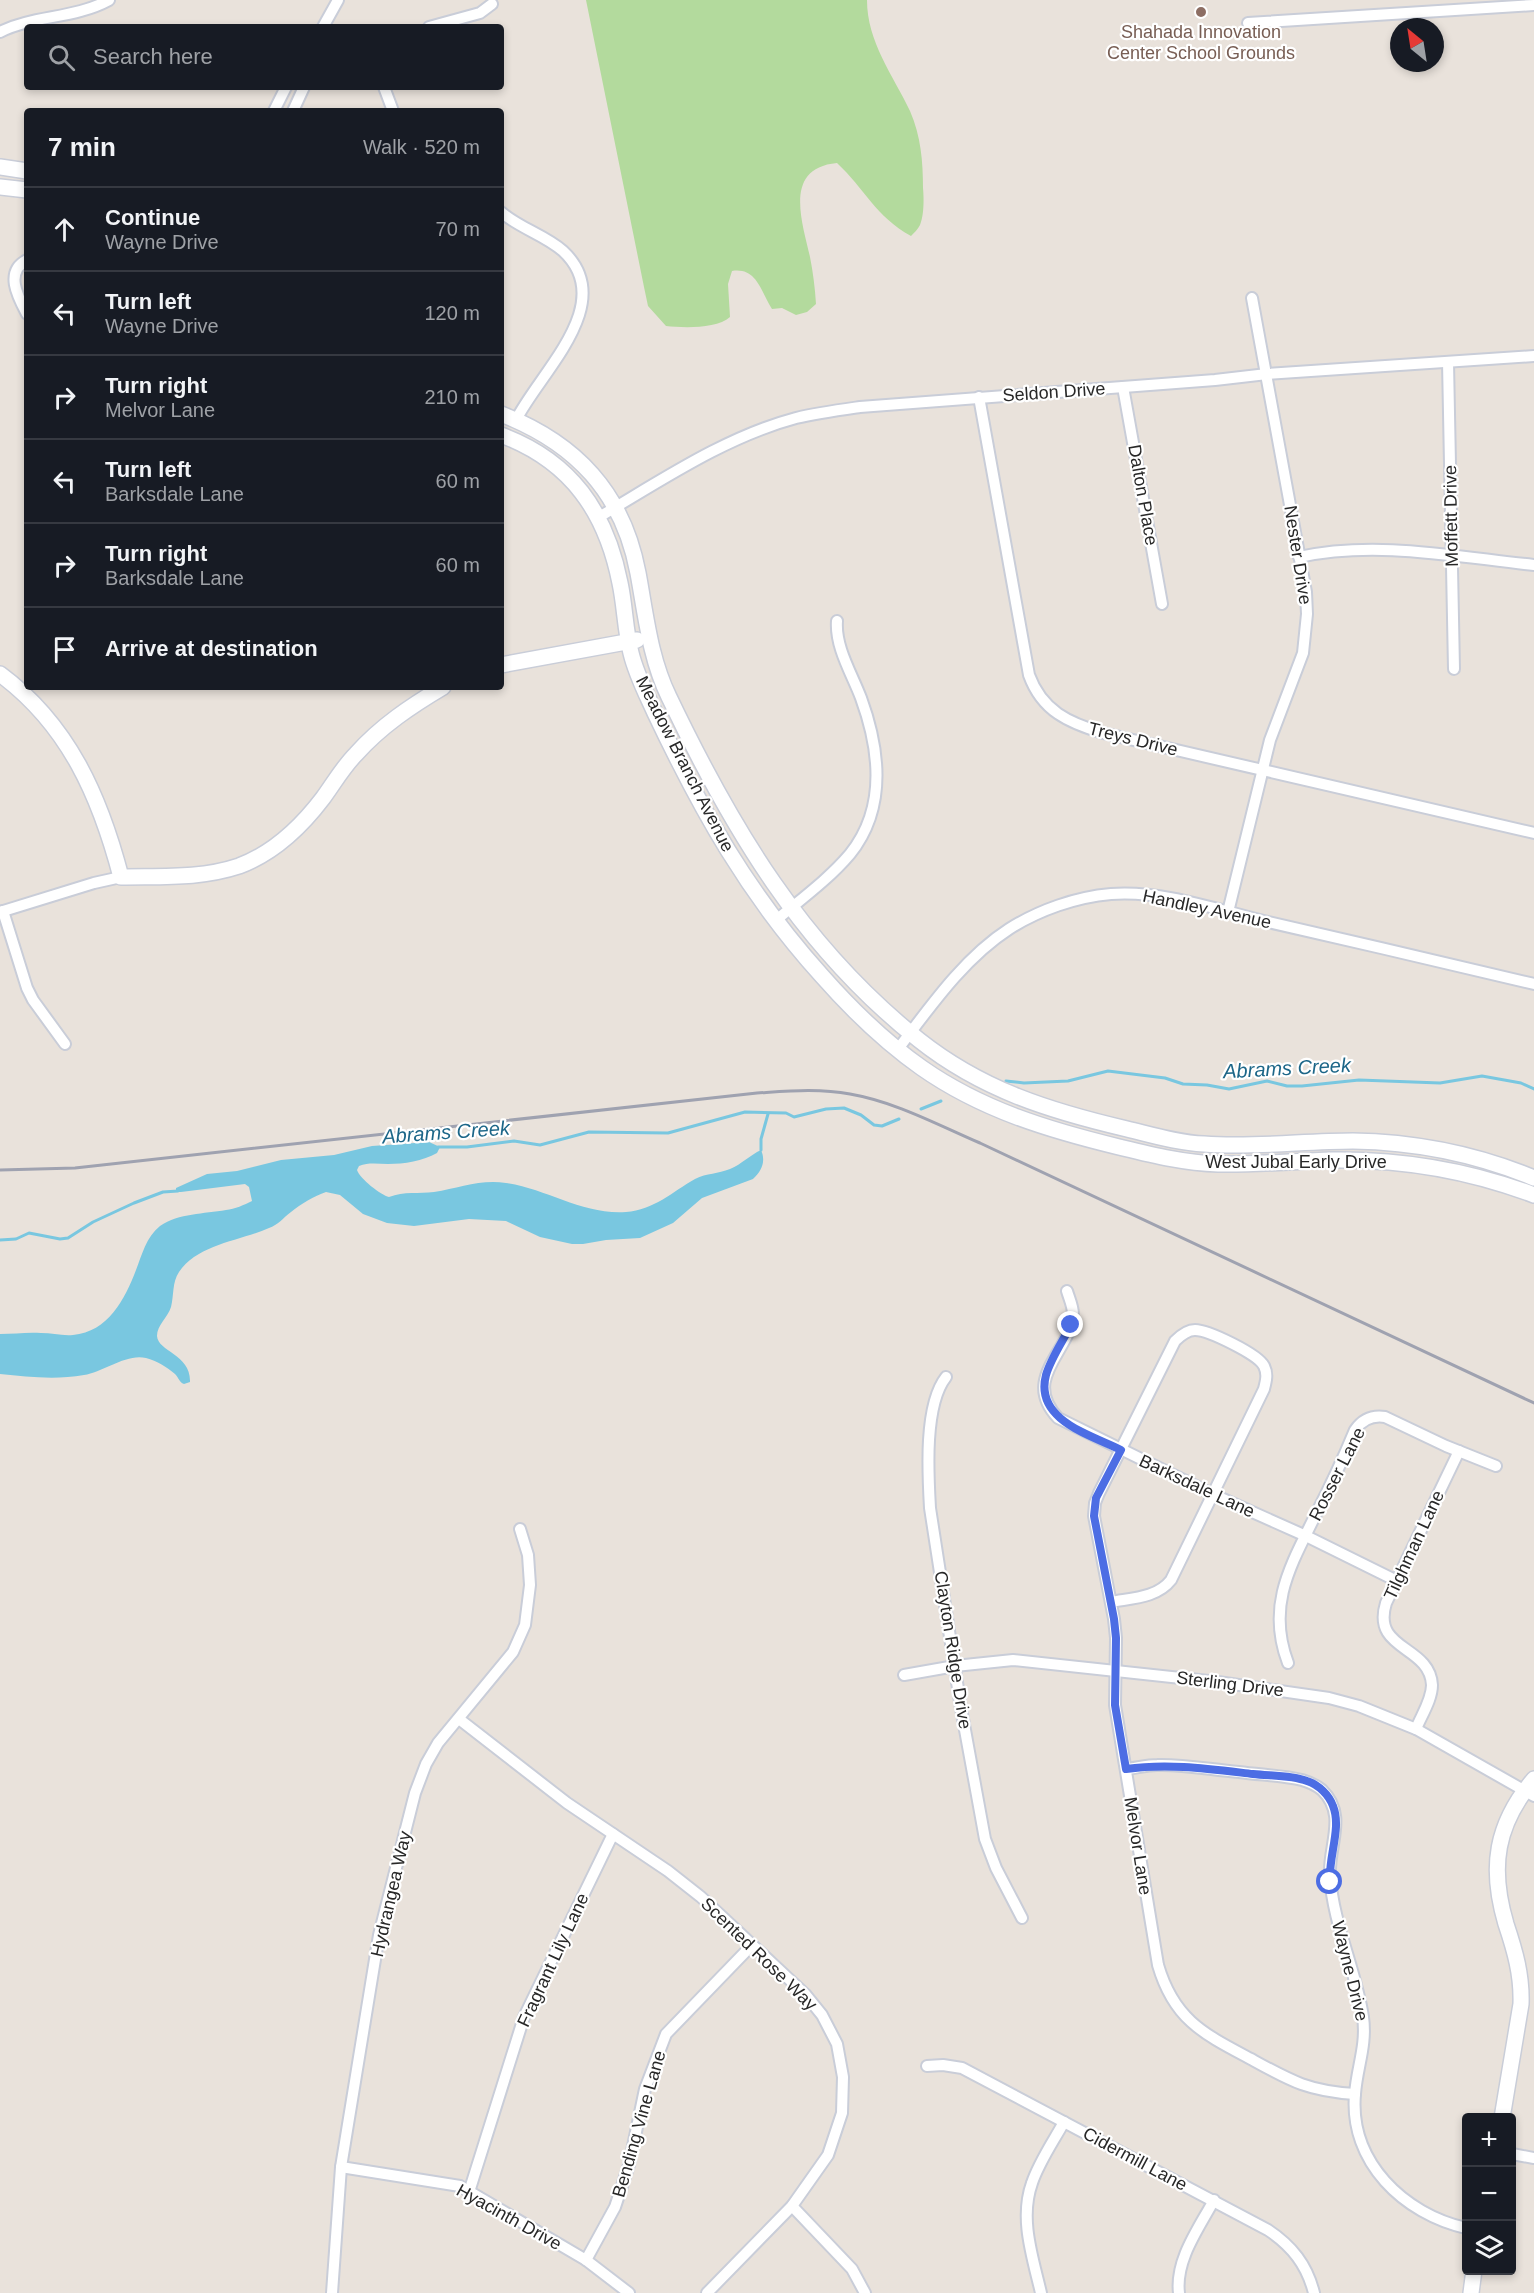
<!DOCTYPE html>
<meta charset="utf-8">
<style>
body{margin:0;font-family:Arial,sans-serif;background:#20242c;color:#f1f3f6}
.controls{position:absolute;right:18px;bottom:18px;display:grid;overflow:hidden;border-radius:6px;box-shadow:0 3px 9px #0003}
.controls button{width:54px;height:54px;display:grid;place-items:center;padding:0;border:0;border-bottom:2px solid #363941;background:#171b24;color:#f1f3f6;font:30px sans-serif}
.compass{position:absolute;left:1390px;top:18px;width:54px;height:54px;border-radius:50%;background:#171b24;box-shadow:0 3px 9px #0003;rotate:330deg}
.stop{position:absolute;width:18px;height:18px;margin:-14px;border:4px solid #4c6de4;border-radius:50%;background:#fff}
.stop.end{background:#4c6de4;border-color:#fff;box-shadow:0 2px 6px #0008}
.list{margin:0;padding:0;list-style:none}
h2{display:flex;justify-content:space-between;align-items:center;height:78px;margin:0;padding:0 24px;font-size:26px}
h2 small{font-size:20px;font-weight:400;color:#9ea1a6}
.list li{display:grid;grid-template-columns:39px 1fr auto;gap:18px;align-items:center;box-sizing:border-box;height:84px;padding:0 24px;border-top:2px solid #363941}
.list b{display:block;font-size:22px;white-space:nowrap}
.list p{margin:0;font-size:20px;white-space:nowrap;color:#9ea1a6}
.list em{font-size:20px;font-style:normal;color:#9ea1a6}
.icon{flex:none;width:33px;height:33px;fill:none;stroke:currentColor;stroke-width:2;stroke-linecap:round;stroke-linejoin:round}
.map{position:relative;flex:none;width:1534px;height:2293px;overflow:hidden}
.search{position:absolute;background:#171b24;box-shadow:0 3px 9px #0003;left:24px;top:24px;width:480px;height:66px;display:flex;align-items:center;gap:15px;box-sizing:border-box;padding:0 21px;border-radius:6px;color:#9ea1a6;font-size:22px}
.panel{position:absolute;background:#171b24;box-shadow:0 3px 9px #0003;left:24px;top:108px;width:480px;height:582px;border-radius:6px}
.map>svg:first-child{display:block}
.green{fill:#b3da9d}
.water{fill:#79c7e0}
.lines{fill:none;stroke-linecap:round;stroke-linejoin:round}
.stream{stroke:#79c7e0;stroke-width:3}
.street-casing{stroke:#c9cdd8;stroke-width:14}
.secondary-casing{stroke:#c9cdd8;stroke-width:18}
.street{stroke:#fff;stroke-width:10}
.secondary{stroke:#fff;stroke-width:15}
.rail{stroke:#9fa2b0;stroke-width:3}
.route{stroke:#4c6de4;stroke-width:8}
.education-dot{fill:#8d6e63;stroke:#fff;stroke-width:2}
.labels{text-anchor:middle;stroke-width:4.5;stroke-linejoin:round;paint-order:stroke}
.education-label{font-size:18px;fill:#785e54;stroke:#fff}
.street-label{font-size:18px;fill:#282828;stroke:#fff}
.water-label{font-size:20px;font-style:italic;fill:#1c6688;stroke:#fff}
</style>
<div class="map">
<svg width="1534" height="2293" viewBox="0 0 1534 2293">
<rect width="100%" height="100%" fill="#e9e2db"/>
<path class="green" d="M586,0H867C867,42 893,75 910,111C921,136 923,162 923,188C924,199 924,215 920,225C918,229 914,233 911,236C875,216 865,189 837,163C783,168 802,221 810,257C813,272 815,288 816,304L807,312L796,315L782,308L772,309C761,292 757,267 732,271L728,284L730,317C717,329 683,328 666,326L648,306L644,287Z"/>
<path class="water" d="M429,1142L440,1147L437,1153C423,1161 404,1164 388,1164C378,1164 369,1162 359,1166L357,1170C360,1179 381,1195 389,1197C404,1191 419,1194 434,1192C459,1188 481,1179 506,1183C547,1189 583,1215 626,1212C654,1210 672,1192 695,1179C707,1173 718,1174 730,1169C742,1164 750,1155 761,1150C766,1161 762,1171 753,1179L702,1198L673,1223L640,1238L606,1240L583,1244H572L540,1237L506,1221L469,1219L414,1226L387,1223L363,1214L340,1195L326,1192C314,1196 301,1204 291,1212C283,1218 278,1225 269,1228C240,1241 198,1244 179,1272C172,1282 174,1296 171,1307C168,1317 157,1325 157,1336C158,1352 191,1354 190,1382L184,1384C179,1382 179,1378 175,1374C167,1367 157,1361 146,1358C127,1353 103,1372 84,1375C56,1380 28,1377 0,1374V1334C14,1334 27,1332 41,1333C52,1333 62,1336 73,1335C108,1332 125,1299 136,1270C142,1255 146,1237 160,1226C179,1213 204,1214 226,1210C235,1209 244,1205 252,1201L249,1187L245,1184L181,1192H176V1188L207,1174L237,1171L281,1160L334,1155L372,1146Z"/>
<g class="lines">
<g class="stream">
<polyline points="1006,1081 1024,1083 1068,1081 1108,1071 1165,1078 1183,1084 1207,1085 1229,1089 1267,1081 1287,1086 1302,1086 1359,1080 1440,1083 1482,1076 1521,1083 1534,1089"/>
<polyline points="921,1109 941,1101"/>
<polyline points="438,1147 467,1147 514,1141 540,1145 589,1132 668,1133 745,1112 786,1113 794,1117 826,1109 844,1108 861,1115 874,1125 882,1126 899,1119"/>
<polyline points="761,1150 761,1139 768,1114"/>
<polyline points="0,1240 16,1239 29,1233 60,1239 68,1238 93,1222 134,1203 163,1192 178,1191"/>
</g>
<defs>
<g id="street">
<polyline points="1248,23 1534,5"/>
<polyline points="323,27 338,0"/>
<polyline points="429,27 480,13 492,4"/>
<path d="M0,32C34,15 74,19 109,0"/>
<polyline points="384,87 393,111"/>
<polyline points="274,111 286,87"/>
<polyline points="293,111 304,87"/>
<path d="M501,212C519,228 545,235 563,251C619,303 540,372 516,420"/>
<path d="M27,260C4,272 18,297 27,314"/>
<polyline points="1448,362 1454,669"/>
<polyline points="1123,387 1162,604"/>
<path d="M979,397L1029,675C1042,711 1069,723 1103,733L1534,833"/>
<path d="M599,517C662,480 725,437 796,418C817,413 839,410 860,407L1215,380L1267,374L1534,356"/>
<path d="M1299,557C1376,540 1457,557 1534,565"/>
<polyline points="3,911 27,988 33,1000 65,1044"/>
<polyline points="0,912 94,883 121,877"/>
<polyline points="1228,912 1270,740 1303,653 1307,614 1306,592 1252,298"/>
<path d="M775,921C800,900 829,879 850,854C887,808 880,750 861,698C852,674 835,647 837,621"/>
<path d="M898,1049C930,1007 964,958 1009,929C1039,910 1076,897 1111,894C1163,890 1218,910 1268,922C1357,942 1445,963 1534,984"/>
<path d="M1067,1291C1069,1298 1073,1306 1073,1314C1072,1350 1020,1378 1058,1418L1212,1494L1306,1536L1397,1581"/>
<path d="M946,1377C924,1405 928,1473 930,1508L961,1708L985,1839L996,1868L1022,1918"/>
<path d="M1111,1602C1132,1598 1157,1598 1171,1580L1264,1389C1266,1381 1268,1374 1264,1366C1258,1354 1208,1330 1195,1330C1187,1330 1180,1336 1175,1341L1099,1493L1095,1503L1094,1516L1114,1619L1116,1638L1115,1705L1158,1965C1174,2020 1204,2034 1251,2059C1291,2081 1308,2091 1355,2094"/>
<path d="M1288,1663C1266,1605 1291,1565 1316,1514C1330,1487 1343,1459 1355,1430C1362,1420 1372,1415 1385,1417L1446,1446L1496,1466"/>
<polyline points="904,1675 955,1666 1013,1660 1218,1682 1329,1698 1359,1706 1416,1729 1534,1796"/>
<polyline points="459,1719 567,1803 668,1871 701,1897 805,1994 822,2015 837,2044 843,2077 842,2113 828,2155 792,2206 707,2293"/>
<path d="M1416,1729C1421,1716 1432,1700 1432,1685C1430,1645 1371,1651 1386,1603L1459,1451"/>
<path d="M1126,1769C1136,1768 1147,1765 1157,1765C1184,1764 1212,1770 1239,1772C1259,1775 1282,1775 1302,1780C1309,1782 1316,1785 1322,1790C1348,1815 1328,1846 1330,1876C1333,1924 1356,1970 1363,2017C1367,2045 1357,2067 1355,2094C1349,2162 1404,2214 1466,2228"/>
<path d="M927,2066L943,2065L962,2068L1268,2230C1292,2246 1307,2265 1314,2293"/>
<polyline points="1512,2154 1534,2158"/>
<polyline points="341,2167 460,2186 586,2260 629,2293"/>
<polyline points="469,2192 524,2017 613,1834"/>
<polyline points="792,2206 852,2269 865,2293"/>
<polyline points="586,2260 615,2207 629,2165 645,2089 666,2034 752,1945"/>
<polyline points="332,2293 341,2167 379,1935 415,1793 426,1764 438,1743 513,1652 525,1625 530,1585 528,1555 520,1529"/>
<path d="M1041,2293C1033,2258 1019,2219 1032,2183C1039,2162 1053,2142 1064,2122"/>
<path d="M1179,2293C1175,2260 1199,2228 1214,2200"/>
</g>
<g id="secondary">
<polyline points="0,167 27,171"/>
<polyline points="0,187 27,190"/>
<path d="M501,414C576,443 623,493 638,573C646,616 650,658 669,697C732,829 802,947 919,1040C982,1090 1050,1111 1127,1129C1152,1135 1178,1143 1204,1144C1253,1148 1304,1141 1353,1141C1417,1142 1476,1154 1534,1178"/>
<path d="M501,435C571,461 606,512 620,583C625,606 625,630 631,653C636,674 646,693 655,713C702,812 748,894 822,976C852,1010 885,1042 922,1068C982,1110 1049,1130 1119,1147C1152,1155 1184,1163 1218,1164C1255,1165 1294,1161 1332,1160C1402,1159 1468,1170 1534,1195"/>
<polyline points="501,665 637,640"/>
<path d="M0,674C69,725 100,797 121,877C161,876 200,879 239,866C274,853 301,827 323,798C334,783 343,767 356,754C381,726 411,706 443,687"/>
<path d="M1502,2118L1521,2004C1522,1975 1515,1951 1506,1924C1489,1867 1496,1824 1534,1779"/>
<polyline points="1471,2293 1474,2270"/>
</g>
</defs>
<use href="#street" class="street-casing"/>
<use href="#secondary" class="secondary-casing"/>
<use href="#street" class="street"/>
<use href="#secondary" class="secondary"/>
<path class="rail" d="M0,1170L75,1168L757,1093C788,1091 819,1088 850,1094C896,1102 938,1125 980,1143L1534,1403"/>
</g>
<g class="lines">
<path class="route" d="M1071,1325C1063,1341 1051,1358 1046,1375C1034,1420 1091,1435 1121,1450L1096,1498L1094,1516L1114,1619L1116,1638L1115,1705L1126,1769C1169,1763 1210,1769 1253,1774C1271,1776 1291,1775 1307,1781C1319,1785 1329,1795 1333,1806C1342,1828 1328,1857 1330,1882"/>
</g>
<circle class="education-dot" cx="1201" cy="12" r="6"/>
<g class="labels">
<g class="education-label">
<text x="1201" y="38">Shahada Innovation<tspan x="1201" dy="21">Center School Grounds</tspan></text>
</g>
<g class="street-label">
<text transform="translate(1054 392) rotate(-4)" y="6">Seldon Drive</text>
<text transform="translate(1143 495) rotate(80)" y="6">Dalton Place</text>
<text transform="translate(1451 516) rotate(-91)" y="6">Moffett Drive</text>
<text transform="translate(1298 555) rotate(81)" y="6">Nester Drive</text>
<text transform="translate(1133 739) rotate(14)" y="6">Treys Drive</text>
<text transform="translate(685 764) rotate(63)" y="6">Meadow Branch Avenue</text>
<text transform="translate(1207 909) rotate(12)" y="6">Handley Avenue</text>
<text x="1296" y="1168">West Jubal Early Drive</text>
<text transform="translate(1337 1474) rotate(-63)" y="6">Rosser Lane</text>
<text transform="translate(1197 1486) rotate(25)" y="6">Barksdale Lane</text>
<text transform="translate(1414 1545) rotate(-65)" y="6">Tilghman Lane</text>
<text transform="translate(953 1650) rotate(81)" y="6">Clayton Ridge Drive</text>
<text transform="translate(1230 1684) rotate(7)" y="6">Sterling Drive</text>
<text transform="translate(1138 1846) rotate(81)" y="6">Melvor Lane</text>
<text transform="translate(391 1894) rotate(-77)" y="6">Hydrangea Way</text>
<text transform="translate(759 1954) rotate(44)" y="6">Scented Rose Way</text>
<text transform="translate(553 1960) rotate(-65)" y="6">Fragrant Lily Lane</text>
<text transform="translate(1350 1971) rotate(76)" y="6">Wayne Drive</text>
<text transform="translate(639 2124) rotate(-74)" y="6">Bending Vine Lane</text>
<text transform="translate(1135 2159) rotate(28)" y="6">Cidermill Lane</text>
<text transform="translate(509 2217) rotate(29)" y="6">Hyacinth Drive</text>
</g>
<g class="water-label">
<text transform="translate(1287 1068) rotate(-3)" y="7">Abrams Creek</text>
<text transform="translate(446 1132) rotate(-4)" y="7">Abrams Creek</text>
</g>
</g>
</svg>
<div class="controls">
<button>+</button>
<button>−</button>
<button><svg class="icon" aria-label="layers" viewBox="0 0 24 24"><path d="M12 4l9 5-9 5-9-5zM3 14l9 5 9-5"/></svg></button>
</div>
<svg class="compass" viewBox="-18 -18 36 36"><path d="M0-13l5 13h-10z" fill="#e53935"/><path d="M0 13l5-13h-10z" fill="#9ea1a6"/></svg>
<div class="stop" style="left:1330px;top:1882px"></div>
<div class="stop end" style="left:1071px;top:1325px"></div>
<div class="search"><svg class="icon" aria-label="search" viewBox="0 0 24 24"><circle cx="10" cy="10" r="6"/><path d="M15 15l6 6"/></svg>Search here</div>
<section class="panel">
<h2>7 min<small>Walk · 520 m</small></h2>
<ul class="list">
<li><svg class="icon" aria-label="ahead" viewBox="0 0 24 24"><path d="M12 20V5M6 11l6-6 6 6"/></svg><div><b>Continue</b><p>Wayne Drive</p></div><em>70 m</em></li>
<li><svg class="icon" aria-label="left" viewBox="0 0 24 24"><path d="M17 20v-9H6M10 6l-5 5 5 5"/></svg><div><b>Turn left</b><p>Wayne Drive</p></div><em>120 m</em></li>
<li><svg class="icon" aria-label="right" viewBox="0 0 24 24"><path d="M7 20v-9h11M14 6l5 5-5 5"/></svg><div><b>Turn right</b><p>Melvor Lane</p></div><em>210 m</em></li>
<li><svg class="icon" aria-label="left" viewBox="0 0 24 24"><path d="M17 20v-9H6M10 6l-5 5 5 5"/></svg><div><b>Turn left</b><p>Barksdale Lane</p></div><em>60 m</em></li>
<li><svg class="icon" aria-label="right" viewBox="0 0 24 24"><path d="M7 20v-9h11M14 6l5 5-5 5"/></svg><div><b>Turn right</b><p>Barksdale Lane</p></div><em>60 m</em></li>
<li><svg class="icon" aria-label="arrive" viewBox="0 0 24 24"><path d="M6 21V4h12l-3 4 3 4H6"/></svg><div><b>Arrive at destination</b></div></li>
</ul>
</section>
</div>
